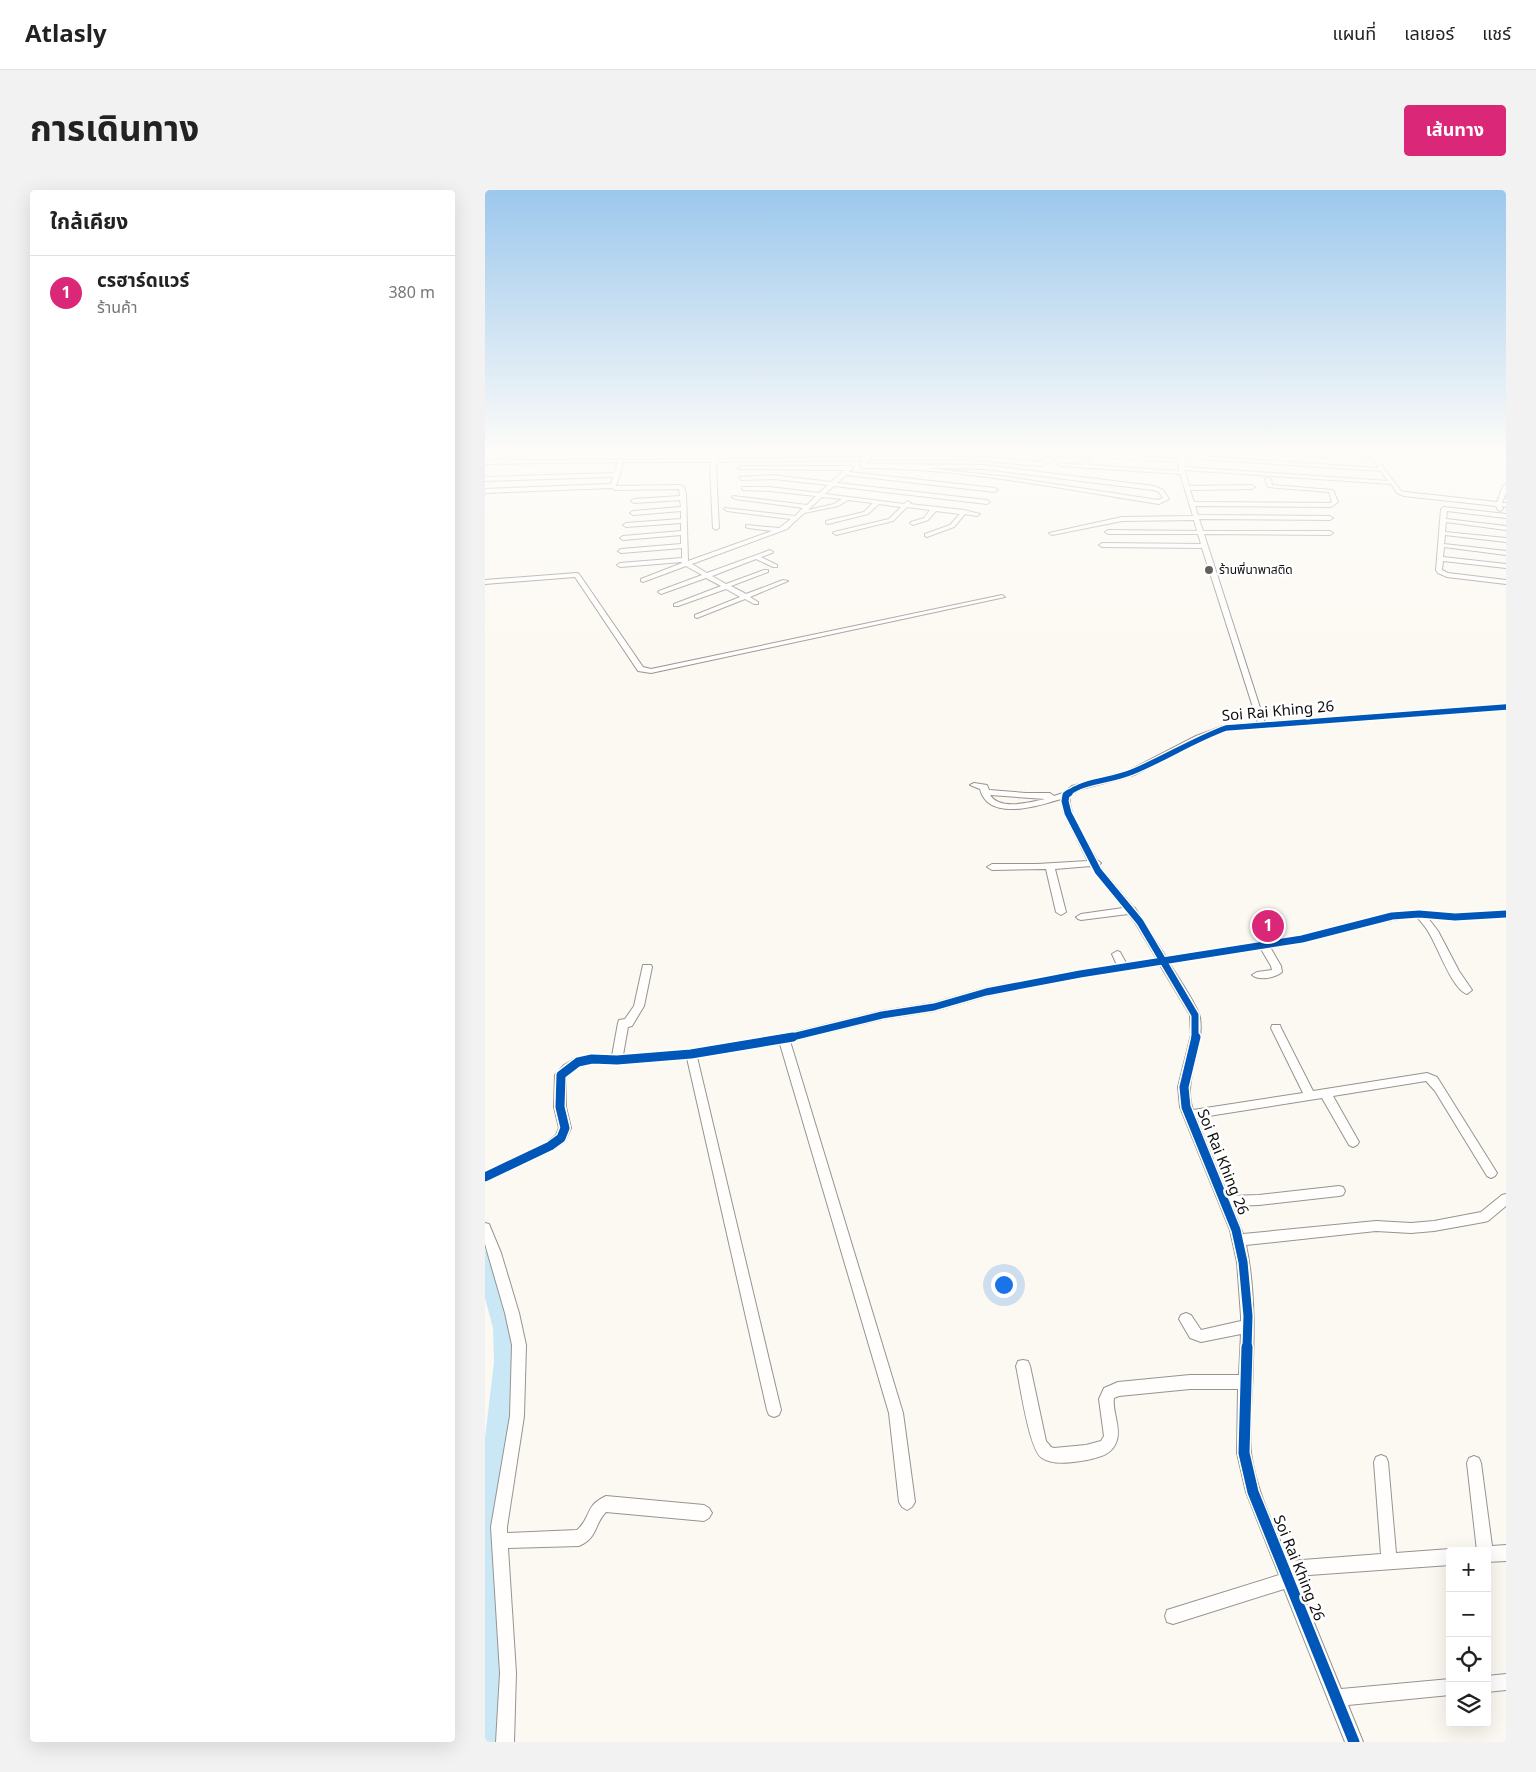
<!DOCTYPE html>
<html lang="th">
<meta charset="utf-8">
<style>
body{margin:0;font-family:Georgia,"Noto Sans Thai",serif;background:#f2f2f2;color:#222}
.controls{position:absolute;right:15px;bottom:15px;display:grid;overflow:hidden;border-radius:5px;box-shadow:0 5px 20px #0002}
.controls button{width:45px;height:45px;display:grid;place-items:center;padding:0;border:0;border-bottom:1px solid #e0e0e0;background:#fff;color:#222;font:25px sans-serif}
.you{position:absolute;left:518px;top:1094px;width:18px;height:18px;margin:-12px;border:4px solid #fff;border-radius:50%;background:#1a73e8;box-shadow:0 0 0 8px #1a73e833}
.badge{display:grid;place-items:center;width:32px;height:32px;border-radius:50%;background:#db2777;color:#fff;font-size:16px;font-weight:700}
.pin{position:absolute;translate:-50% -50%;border:2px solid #fff;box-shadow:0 1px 5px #0006}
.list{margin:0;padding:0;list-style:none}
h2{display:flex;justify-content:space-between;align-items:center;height:65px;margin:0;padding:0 20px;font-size:21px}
h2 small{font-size:16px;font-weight:400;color:#767676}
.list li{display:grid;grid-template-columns:32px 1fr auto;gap:15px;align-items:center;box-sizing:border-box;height:75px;padding:0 20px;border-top:1px solid #e0e0e0}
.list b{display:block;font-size:19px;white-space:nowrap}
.list p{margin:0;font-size:16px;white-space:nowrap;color:#767676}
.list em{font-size:16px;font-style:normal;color:#767676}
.icon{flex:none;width:28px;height:28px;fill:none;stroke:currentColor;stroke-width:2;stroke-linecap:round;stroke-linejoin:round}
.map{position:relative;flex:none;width:1021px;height:1552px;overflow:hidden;border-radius:5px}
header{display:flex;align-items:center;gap:30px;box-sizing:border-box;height:70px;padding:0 25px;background:#fff;border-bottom:1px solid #e0e0e0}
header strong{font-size:24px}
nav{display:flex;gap:28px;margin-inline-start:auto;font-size:18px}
.intro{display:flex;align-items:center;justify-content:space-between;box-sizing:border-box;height:120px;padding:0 30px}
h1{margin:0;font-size:35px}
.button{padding:12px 22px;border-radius:5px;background:#db2777;color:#fff;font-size:18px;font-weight:700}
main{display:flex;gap:30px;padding:0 30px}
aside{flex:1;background:#fff;border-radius:5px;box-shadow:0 5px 20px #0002}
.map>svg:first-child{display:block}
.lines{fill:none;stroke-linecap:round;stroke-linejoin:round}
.canal{stroke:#cae7f5;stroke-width:5}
.river{fill:#cae7f5;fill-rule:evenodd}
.minor-casing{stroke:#959491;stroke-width:2}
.minor{fill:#fffefd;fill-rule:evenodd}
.cycleway-far3-casing{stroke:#fff;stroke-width:8}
.cycleway-far2-casing{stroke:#fff;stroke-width:10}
.cycleway-far1-casing{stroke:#fff;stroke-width:12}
.cycleway-casing{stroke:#fff;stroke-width:14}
.cycleway-far3{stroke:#0057b8;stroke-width:5.5}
.cycleway-far2{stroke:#0057b8;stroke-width:7}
.cycleway-far1{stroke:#0057b8;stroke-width:9}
.cycleway{stroke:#0057b8;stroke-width:11}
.poi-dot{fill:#61605e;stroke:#fff;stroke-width:2}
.labels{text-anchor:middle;stroke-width:5;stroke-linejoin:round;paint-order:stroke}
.far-poi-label{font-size:12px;fill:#0e0e0e;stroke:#fff;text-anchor:start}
.street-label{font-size:15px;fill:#0e0e0e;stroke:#fff}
</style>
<header>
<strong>Atlasly</strong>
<nav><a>แผนที่</a><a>เลเยอร์</a><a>แชร์</a></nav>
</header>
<div class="intro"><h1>การเดินทาง</h1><a class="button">เส้นทาง</a></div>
<main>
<aside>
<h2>ใกล้เคียง<small></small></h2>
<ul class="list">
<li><span class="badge">1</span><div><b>csฮาร์ดแวร์</b><p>ร้านค้า</p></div><em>380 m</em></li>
</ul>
</aside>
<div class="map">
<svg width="1021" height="1552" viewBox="0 0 1021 1552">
<rect width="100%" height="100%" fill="#fcf9f2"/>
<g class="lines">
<g class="canal">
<polyline points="299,271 423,270"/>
<polyline points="99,272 178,272"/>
</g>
<polygon class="river" points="0,1061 7,1064 10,1070 30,1138 31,1172 13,1356 10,1362 13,1369 18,1422 16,1552 0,1552 0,1248 9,1172 8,1138 0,1108"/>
<defs>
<g id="minor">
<path d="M32,261H39L21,270L227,269L229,261H234L232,269L380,267L384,261H405L418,263L415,265L388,263L385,267L485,266L555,272L576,261L694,269V261H699L700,265L894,278L887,269L773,263L770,261H794L885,267L881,261H886L916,301L920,302L1012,312L1018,296L1021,294V303L1017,313H1021V317L1017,316L1018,319L1015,321L1013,320L1011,316L919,306L912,303L906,294L700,280L704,296L767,295L770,297L767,299L705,300L709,312L845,313L847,312L844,302L783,297L780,289L783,287L786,289L787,295L848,300L853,312L846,317L710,316L713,325L845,326L848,328L845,330L714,329L718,341H845L848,343L845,345L719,344L780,533L1021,515V519L742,540L717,550L649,585L593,600L585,606C582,624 604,654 612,670L616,673L614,675L617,680L648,717L650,718L681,767L817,746L907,723L934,721L970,724L1021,721V727L970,730L943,728L953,741L974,781L987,800L982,804C967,799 953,757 944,743C941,737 936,732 932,727C882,731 834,750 785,757L796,776L797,782C790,788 774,791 767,785L772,782L787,780L786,776L776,759L684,773C691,784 714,818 715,828C720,859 697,890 708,920L818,903L786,838L787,835H795L796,838L828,901L942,883L952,887L1012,983L1010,986L1006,988L1002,986L950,901L941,891L848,906L874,952L872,955L868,957L864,955L837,908L711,928L743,1006L774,1005L854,996L858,997L860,1001L858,1005L854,1006L774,1015L747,1016L758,1044L891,1031L926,1033L949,1031L996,1022L1017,1005L1021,1004V1016L1003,1031L999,1032L949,1041L926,1043L891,1041L761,1055C771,1102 769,1150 767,1199C766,1220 764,1242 766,1263C771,1301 789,1336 804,1371L896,1364L889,1272L891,1267L896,1265L901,1267L903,1272L911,1363L965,1359L969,1361H965V1375L810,1386L856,1499L965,1489V1505L863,1515L878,1552H860L799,1399L688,1434L682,1432L680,1426L682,1420L794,1385L761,1302L752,1263L753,1199H705L634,1206L629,1208C627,1221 636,1237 632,1250C628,1264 616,1267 602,1270C589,1272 569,1276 557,1268C544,1260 535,1193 531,1176L533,1171L538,1170L543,1171L545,1176L561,1251L566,1257L569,1258L601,1255L616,1251L619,1246L614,1209L619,1198L633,1192L705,1185H754L756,1144L716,1152L705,1148L694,1129L696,1125L701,1123L706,1125L716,1140L756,1131V1126L752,1072L745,1040L695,917L693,897L706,845L705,825L675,775L595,787L501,806L449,821L397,829L305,851L418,1223L430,1312L427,1317L422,1320L417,1317L414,1312L404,1223L295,854L212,867L296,1220L294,1225L289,1227L284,1225L282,1220L202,868L132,874L107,873L96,875L81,886V917L86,938L80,951L69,959L0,992V982L61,953L71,945L74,938L69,917L70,885L79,875L89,869L107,865L127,866L133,833L134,830L140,829L149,816L158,775H166L167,777L159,816L147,836L143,837L138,865L206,860L299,845L397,821L449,813L501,798L632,775L627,764L632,761L635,762L641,773L672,769L651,734L643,724L596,730L593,729L591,727L596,724L638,718L606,676L570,679L581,722L576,725L571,722L561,679L507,680L502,677L507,674H552L603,671L579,623L576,609C553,616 503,632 495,599L485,595L489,593L502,595L504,600L541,603H565L569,606L578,603L587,596L643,581L711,546L738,536L773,533L717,358L617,357L614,355L617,353L716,354L713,344H623L620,342L623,340L712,341L709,330L637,331L567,345L564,343L637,327L708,326L695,284L576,276L574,275V273L599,275L602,271L605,273V275L694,281V272L577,265L556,276L485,270H384L381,274L499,275L669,296L678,300L684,309L674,314C577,299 476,278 378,278L375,276L378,270L232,272L231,279L234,338L231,340L228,338L225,279L227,272H135L138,274L131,296L196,295L199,297L201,303L203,371L287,341L263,338L261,337V335L294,338L306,329L242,321L239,319L240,318L310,326L318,318L250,309L247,307L248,306L322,315L331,306L284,301L259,300L257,299V297H284L334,303L343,295L289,289L257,290L254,288L255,287L287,285L346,292L360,280L254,279L253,278L256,276H365L368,278L364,282L510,298L513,300L510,302L361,285L352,293L502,310L505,312L502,314L349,296L340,304L419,314L423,311L426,313L425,314L479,320L495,324L492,326L480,324L469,337L442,347L440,346V344L465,335L475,324L451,321L443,330L428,335L425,333L426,332L439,328L445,320L422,317L408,331L351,345L348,343L349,342L404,329L416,317L394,314L383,324L343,334L341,333V331L379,322L388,313L363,310L353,316L319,323L302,339L207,374L222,383L285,360L288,362L287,363L276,367L292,375V377H288L271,369L227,386L241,394L279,380H283V382L246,396L261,404L298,390L303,391L265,407L273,412V414H269L260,409L212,428L210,427V425L255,407L241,399L193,416H189V414L236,396L221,388L176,404L173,402L174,401L217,385L201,376L158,392L156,391V389L197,373V372L135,377L132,375L135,373L197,368V358L136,363L133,361L136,359L196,354V345L138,350L135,348L138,346L196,341V333L141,337L138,335L141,333L196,329V321L148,325L145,323L148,321L196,317L195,310L149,313L146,311L149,309L195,306L194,299L130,300L127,298L0,303V299L126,294L128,287L0,291V287L129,283L132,274L135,272L0,274V270H19L18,268ZM700,268L896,281L903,291L700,277ZM443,278L499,279L668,300L674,302L678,308L673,310L523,287ZM337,307L357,309L349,314L323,320ZM505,605L560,609C546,612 515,621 505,605Z"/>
<polygon points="959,317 1021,324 1021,328 962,321 961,329 1021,336 1021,340 961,332 960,342 1021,348 1021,352 960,345 959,354 1021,361 1021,365 959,357 958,367 1021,374 1021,378 958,371 957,380 963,383 1021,390 1021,394 962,387 953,383 951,380 956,319"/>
<polygon points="92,383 94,384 158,477 166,479 517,405 520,407 166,483 153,481 90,387 0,394 0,390"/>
<path d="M0,1033L4,1034L16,1063L34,1123L41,1155L39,1226L22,1337V1343L92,1340C107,1327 99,1316 121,1306L219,1315L224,1318L227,1323L224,1328L219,1331L121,1322C109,1334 113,1348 94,1356L23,1358L31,1483L29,1552H11L15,1483L6,1337L25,1226L27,1155L20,1123L0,1054Z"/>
<polygon points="989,1266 994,1268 996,1273 1007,1356 1021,1355 1021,1371 1002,1372 1002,1361 992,1361 982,1273 984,1268"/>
<polygon points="1021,1484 1021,1500 1002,1502 1002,1486"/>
</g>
</defs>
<use href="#minor" class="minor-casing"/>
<use href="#minor" class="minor"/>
<defs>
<path id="cycleway-far3" d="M582,604C600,590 626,591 647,582C679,569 708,550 741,538L1021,517"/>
<g id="cycleway-far2">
<polyline points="584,603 581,605 580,611 583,623 613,681 655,732 710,825 710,848"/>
<polyline points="303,848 397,825 449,817 501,802 595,784 817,749 907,726 934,724 970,727 1021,724"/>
</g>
<g id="cycleway-far1">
<polyline points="711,847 699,897 701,917 751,1040 758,1072 763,1126 762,1158"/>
<polyline points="0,987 65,956 76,948 80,938 75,917 76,885 93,872 107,869 132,870 206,864 308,847"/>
</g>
<polyline id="cycleway" points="762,1157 759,1263 768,1302 869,1552"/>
</defs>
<use href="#cycleway-far3" class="cycleway-far3-casing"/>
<use href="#cycleway-far2" class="cycleway-far2-casing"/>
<use href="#cycleway-far1" class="cycleway-far1-casing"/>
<use href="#cycleway" class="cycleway-casing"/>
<use href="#cycleway-far3" class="cycleway-far3"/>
<use href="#cycleway-far2" class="cycleway-far2"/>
<use href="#cycleway-far1" class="cycleway-far1"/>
<use href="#cycleway" class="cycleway"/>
</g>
<linearGradient id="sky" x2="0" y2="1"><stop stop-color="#9cc8ed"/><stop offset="0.55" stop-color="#fefcf9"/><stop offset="1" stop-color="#fefcf9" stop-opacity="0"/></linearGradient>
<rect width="1021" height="478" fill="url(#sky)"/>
<circle class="poi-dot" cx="724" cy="380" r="5"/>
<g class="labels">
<g class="far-poi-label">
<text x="734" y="384">ร้านพี่นาพาสติด</text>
</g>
<g class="street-label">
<text transform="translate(793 521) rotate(-5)" y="5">Soi Rai Khing 26</text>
<text transform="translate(738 972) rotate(68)" y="5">Soi Rai Khing 26</text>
<text transform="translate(814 1378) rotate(68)" y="5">Soi Rai Khing 26</text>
</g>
</g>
</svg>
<div class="controls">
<button>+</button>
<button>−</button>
<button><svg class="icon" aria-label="locate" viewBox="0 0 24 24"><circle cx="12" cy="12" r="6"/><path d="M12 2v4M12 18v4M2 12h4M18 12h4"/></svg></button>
<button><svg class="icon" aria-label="layers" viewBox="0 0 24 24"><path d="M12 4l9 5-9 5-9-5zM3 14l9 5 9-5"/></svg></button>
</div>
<div class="you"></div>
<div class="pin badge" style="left:783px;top:736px">1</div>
</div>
</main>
